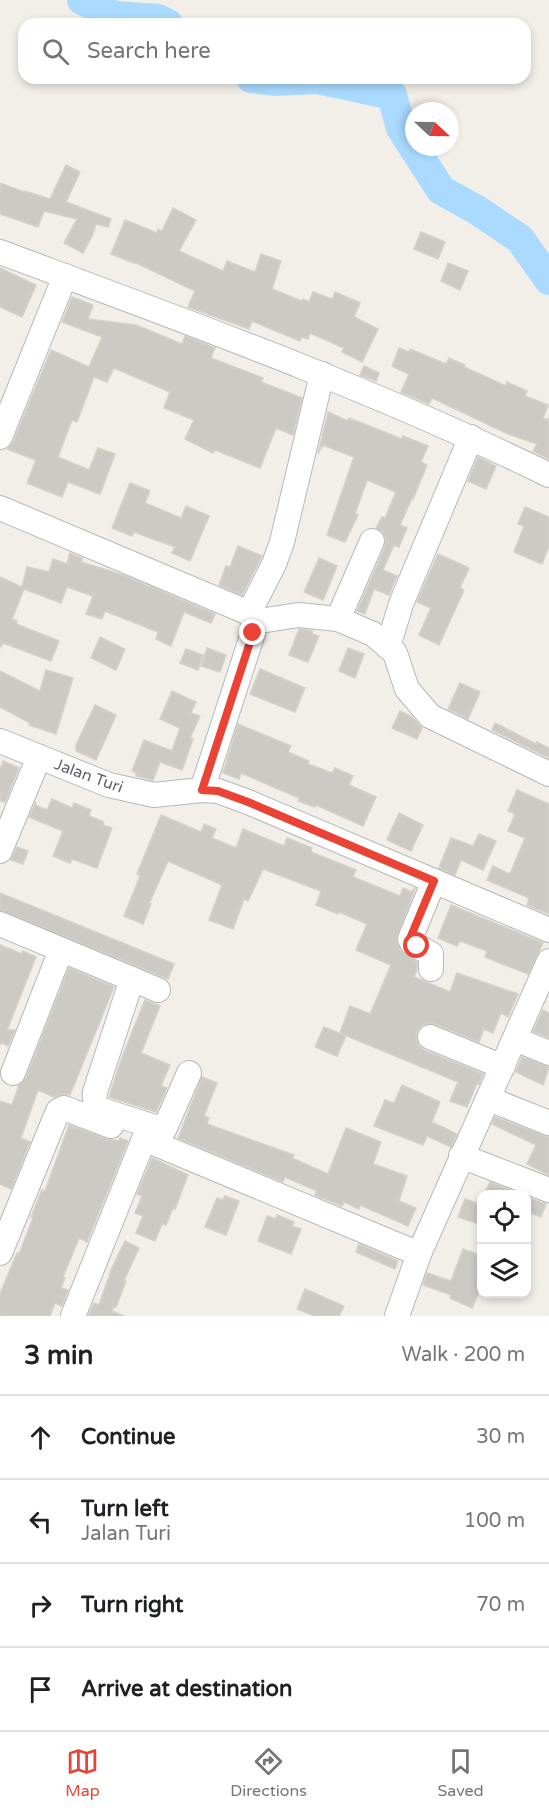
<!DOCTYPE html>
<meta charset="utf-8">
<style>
body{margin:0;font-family:"Varela Round",sans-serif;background:#f2f2f2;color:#202124}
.controls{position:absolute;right:18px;bottom:18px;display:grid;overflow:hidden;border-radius:12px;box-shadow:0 3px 9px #0003}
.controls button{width:54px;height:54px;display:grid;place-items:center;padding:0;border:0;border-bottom:2px solid #e0e0e0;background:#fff;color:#202124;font:30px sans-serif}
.compass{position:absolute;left:405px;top:102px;width:54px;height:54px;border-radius:50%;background:#fff;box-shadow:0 3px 9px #0003;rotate:112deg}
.stop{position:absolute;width:18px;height:18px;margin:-14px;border:4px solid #ea4335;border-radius:50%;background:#fff}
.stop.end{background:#ea4335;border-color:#fff;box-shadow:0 2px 6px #0008}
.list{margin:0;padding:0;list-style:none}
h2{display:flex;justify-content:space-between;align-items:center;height:78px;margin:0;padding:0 24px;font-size:26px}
h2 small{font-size:20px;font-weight:400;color:#757577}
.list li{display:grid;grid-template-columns:39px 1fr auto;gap:18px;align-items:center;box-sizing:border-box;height:84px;padding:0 24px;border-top:2px solid #e0e0e0}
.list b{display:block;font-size:22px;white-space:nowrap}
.list p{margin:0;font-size:20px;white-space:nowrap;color:#757577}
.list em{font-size:20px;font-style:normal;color:#757577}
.icon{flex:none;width:33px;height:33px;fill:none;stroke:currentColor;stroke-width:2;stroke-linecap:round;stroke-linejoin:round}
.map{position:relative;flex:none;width:549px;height:1316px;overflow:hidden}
.search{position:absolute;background:#fff;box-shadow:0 3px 9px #0003;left:18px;right:18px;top:18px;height:66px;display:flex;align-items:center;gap:15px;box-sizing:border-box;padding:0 21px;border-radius:18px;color:#757577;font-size:22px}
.sheet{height:414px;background:#fff}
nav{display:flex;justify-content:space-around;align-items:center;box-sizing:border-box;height:84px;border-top:2px solid #e0e0e0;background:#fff;font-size:16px;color:#757577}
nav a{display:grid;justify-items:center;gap:3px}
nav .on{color:#ea4335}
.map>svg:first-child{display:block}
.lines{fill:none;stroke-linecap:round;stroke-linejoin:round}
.river{stroke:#aadaff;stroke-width:30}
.building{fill:#cccac5;stroke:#d6d1c6;stroke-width:1.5}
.minor-casing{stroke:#b5b8bc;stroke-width:26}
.minor{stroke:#fff;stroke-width:24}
.route{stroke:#ea4335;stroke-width:8}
.labels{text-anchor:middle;stroke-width:6;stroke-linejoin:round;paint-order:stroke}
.street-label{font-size:16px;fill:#5f6368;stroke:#fff}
</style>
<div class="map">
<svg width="549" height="1316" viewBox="0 0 549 1316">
<rect width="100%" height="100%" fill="#f1efe8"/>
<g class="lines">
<g class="river">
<polyline points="82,0 115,16 158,19 168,24"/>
<polyline points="251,78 274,81 318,79 392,95 401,128 441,190 477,210 520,239 549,280"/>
</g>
</g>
<g class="building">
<polygon points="66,165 80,172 66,202 111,219 108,227 96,224 93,234 83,253 64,243 77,219 44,211 38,227 0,214 0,183 24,192 25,191 50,199"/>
<polygon points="173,208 196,220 179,251 223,271 227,261 255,272 261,254 281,261 272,289 302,301 303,299 309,302 313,292 332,299 335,292 360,303 354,317 378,329 362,362 342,352 344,348 310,333 308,339 302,337 300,341 252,321 249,329 188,307 195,291 134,262 134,263 111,254 125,220 157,233 158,229 162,231"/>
<polygon points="421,232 445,242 438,259 414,249"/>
<polygon points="448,263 468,271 460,290 441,281"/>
<polygon points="0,268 36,285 22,317 0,307"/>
<polygon points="72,297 93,305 88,319 136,325 182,344 185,336 215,348 211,358 263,378 261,382 302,398 293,435 276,428 260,468 215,450 213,453 185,439 194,420 164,408 170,392 114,368 107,382 94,377 77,422 72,420 58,457 89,470 98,448 115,454 100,494 68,482 62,497 27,483 36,460 7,449 13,442 51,350 89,367 102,337 62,322"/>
<polygon points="399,348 409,352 410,349 446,364 449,358 465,365 464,367 506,386 507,382 527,391 525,396 548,405 543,418 548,420 549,417 549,459 533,451 537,444 508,434 432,398 429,404 401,392 409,374 392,366"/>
<polygon points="364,366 379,373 376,381 360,375"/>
<polygon points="328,412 348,421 349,418 402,439 403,436 428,446 421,462 427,465 413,499 412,498 400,525 407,528 399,547 394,545 383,570 397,576 389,595 374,589 365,614 357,611 385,547 386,540 383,532 376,528 382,517 385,518 396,492 367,480 355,514 358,515 345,542 327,535 354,457 323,445 318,454"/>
<polygon points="478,457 496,466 486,489 468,481"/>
<polygon points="130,483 150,491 145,503 181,518 186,506 209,516 190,561 172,553 175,547 134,532 132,536 112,528"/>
<polygon points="525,507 549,517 549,546 542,564 514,552 524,526 518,524"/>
<polygon points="238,546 262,556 242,595 219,585 226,566 230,567"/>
<polygon points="70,553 82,558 81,562 123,575 215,614 211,623 184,612 171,646 156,639 158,632 105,611 102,619 86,614 93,596 67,587 61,603 24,589 12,619 17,621 16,624 59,641 51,661 3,643 0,648 0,577 22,587 27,567 49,572 53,559 67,564"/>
<polygon points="438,554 469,568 460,588 464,590 439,645 419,635 431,608 417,602"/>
<polygon points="319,558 337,566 323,600 304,592"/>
<polygon points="299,629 313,631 312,634 319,636 308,662 289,655"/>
<polygon points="100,637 125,649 116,670 91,658"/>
<polygon points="207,648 226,655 220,672 201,666"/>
<polygon points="348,648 364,654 355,678 339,671"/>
<polygon points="186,649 203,655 198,670 180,663"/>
<polygon points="260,669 305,688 295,712 250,694"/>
<polygon points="46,670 73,678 56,734 29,725 30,723 0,707 0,671 40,691"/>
<polygon points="460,683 480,692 468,719 448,709"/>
<polygon points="172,691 196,702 191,713 200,716 190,738 193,739 182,770 160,762 153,780 136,776 136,773 132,771 144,740 172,751 180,728 160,719"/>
<polygon points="95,705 116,715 96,760 76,751 76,745"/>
<polygon points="400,711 411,716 422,728 417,739 392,728"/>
<polygon points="495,723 536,744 537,742 549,748 549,758 492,730"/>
<polygon points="238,724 291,746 288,752 309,761 308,764 332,773 335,768 353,776 349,785 376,797 363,826 316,805 315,807 298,801 299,798 241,773 239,779 223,773"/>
<polygon points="3,761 19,768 5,802 0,801 0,769"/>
<polygon points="517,790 549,804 549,914 527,905 529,898 487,880 493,866 510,874 525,838 508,831 515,814 508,811"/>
<polygon points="52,799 72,808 74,803 91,810 89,816 104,822 103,825 112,828 97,868 72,859 70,863 53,856 63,831 29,817 36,802 35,805 47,810"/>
<polygon points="399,813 423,825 411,851 387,840"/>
<polygon points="161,815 201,832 204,824 216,829 212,838 236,848 243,829 284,846 287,838 312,848 311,852 356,870 353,877 400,896 403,888 412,892 414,888 415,889 396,939 400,950 417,962 417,970 414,977 450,992 457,973 518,994 508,1017 501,1013 493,1033 484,1029 479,1042 435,1024 428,1023 421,1026 417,1031 416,1039 419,1046 424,1050 483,1074 479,1084 477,1083 467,1107 450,1101 458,1082 340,1033 350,1006 370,1014 391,965 356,950 367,924 339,912 338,914 316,905 321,891 263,869 248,901 244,899 233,929 209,920 222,885 168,861 149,904 151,904 143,924 124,916 140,876 137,874"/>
<polygon points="479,834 496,841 483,870 461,860 455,875 439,868 451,838 473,846"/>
<polygon points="17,847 28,851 23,864 11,860"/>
<polygon points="0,893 174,964 168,979 0,910"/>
<polygon points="451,905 543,943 528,974 485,957 487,951 460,941 457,946 438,938"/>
<polygon points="0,945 22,954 23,951 36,957 7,1030 15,1030 8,1046 2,1043 0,1045"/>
<polygon points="69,968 114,987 70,1095 63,1094 54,1097 38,1090 21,1138 30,1142 11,1189 0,1184 0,1101 12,1105 19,1085 26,1078"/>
<polygon points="145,1000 160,1006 141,1053 170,1065 161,1086 167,1088 156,1112 109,1097 121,1060"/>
<polygon points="543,1010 549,1013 549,1038 533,1031"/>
<polygon points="324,1027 346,1036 337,1056 315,1047"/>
<polygon points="522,1057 549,1067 543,1085 516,1072"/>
<polygon points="202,1077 217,1083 204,1116 209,1118 207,1124 294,1155 292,1158 328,1174 346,1128 381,1142 373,1164 407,1176 399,1201 416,1208 408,1226 360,1205 359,1209 344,1202 342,1206 315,1195 317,1191 285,1177 283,1182 178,1138"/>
<polygon points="402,1085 440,1102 432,1122 457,1134 451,1147 427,1136 423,1145 374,1126 385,1100 394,1103"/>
<polygon points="495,1117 549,1137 549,1175 527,1164 536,1145 492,1124"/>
<polygon points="69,1125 106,1139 119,1141 120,1138 128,1141 87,1242 79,1238 63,1277 65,1278 61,1288 68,1290 62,1306 55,1303 50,1316 0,1316 0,1294 17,1253 19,1254 33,1218 31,1217 42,1190 45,1191"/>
<polygon points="152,1158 188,1175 175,1209 173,1208 166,1225 162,1224 155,1241 136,1233 143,1216 135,1213 142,1196 137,1194"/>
<polygon points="490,1182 521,1194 484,1194"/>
<polygon points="225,1196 239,1201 226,1235 205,1227 217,1198 223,1200"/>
<polygon points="526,1197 546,1204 541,1217 526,1211"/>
<polygon points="465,1199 482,1205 482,1225 458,1217"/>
<polygon points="277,1215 294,1222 292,1226 301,1229 291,1254 258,1241 267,1216 276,1219"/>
<polygon points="125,1241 139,1248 124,1281 126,1281 116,1307 114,1306 112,1311 124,1316 88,1316 94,1303 99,1305 112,1268"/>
<polygon points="359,1244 398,1261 395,1269 356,1252"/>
<polygon points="463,1249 482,1256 482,1285 472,1308 450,1298 451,1295 423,1285 427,1273 451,1281"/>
<polygon points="305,1289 344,1306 339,1316 315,1316 297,1309"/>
</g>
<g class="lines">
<defs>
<g id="minor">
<path d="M0,252C185,321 371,388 549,475"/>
<polyline points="0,437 65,276"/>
<polyline points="0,508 249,613 254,622 253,633 202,790"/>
<polyline points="249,613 274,564 282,542 322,374"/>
<polyline points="338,619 372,541"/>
<polyline points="254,622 298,615 338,619 373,634 395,653 407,689 430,716 549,774"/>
<polyline points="388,647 401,604 471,437"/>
<polyline points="0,741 109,785 154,795 202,790 218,791 248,802 549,930"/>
<polyline points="0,851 39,757"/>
<polyline points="0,924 158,990"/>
<polyline points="431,969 431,954 412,943 410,939 434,881"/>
<path d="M132,979L95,1092C94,1101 95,1105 102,1110L164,1130L189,1073"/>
<polyline points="430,1037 503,1067"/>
<polyline points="515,1039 549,1053"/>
<polyline points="13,1073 61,950"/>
<polyline points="489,1099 549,1123"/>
<polyline points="461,1156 549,1190"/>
<polyline points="0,1253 58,1111 64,1108 69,1110 111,1126"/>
<polyline points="73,1316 144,1139 419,1254"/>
<polyline points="397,1316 419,1254 549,961"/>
</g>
</defs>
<use href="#minor" class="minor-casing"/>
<use href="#minor" class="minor"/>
</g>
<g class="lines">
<polyline class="route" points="253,633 202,790 218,791 248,802 434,881 411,936 412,943 417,946"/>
</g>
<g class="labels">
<g class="street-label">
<text transform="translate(89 775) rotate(20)" y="6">Jalan Turi</text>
</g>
</g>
</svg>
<div class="controls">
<button><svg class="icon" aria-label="locate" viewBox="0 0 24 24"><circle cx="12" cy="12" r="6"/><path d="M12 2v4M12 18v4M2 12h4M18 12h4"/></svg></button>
<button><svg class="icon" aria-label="layers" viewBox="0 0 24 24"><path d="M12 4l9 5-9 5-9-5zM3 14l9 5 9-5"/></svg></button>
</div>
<svg class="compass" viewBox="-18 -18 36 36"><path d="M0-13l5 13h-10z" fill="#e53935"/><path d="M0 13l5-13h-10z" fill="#757577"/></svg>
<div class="stop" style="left:417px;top:946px"></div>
<div class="stop end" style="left:253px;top:633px"></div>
<div class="search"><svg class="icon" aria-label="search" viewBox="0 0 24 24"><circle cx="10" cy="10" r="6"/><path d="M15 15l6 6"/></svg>Search here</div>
</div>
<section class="sheet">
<h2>3 min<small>Walk · 200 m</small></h2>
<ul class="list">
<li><svg class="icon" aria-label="ahead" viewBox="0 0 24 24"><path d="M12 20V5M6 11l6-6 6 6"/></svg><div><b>Continue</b></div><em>30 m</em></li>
<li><svg class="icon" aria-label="left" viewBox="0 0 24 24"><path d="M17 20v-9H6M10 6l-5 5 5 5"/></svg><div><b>Turn left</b><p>Jalan Turi</p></div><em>100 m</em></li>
<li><svg class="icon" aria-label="right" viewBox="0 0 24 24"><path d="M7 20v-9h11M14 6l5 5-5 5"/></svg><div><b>Turn right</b></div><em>70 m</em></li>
<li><svg class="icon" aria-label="arrive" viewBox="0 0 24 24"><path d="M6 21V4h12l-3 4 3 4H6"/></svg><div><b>Arrive at destination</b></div></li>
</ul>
</section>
<nav>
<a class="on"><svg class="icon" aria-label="map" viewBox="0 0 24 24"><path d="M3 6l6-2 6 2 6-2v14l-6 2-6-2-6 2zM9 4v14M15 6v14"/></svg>Map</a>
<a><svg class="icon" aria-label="directions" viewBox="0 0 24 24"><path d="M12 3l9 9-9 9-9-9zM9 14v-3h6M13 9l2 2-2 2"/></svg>Directions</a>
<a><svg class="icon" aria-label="saved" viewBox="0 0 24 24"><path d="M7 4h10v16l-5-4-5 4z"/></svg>Saved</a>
</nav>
